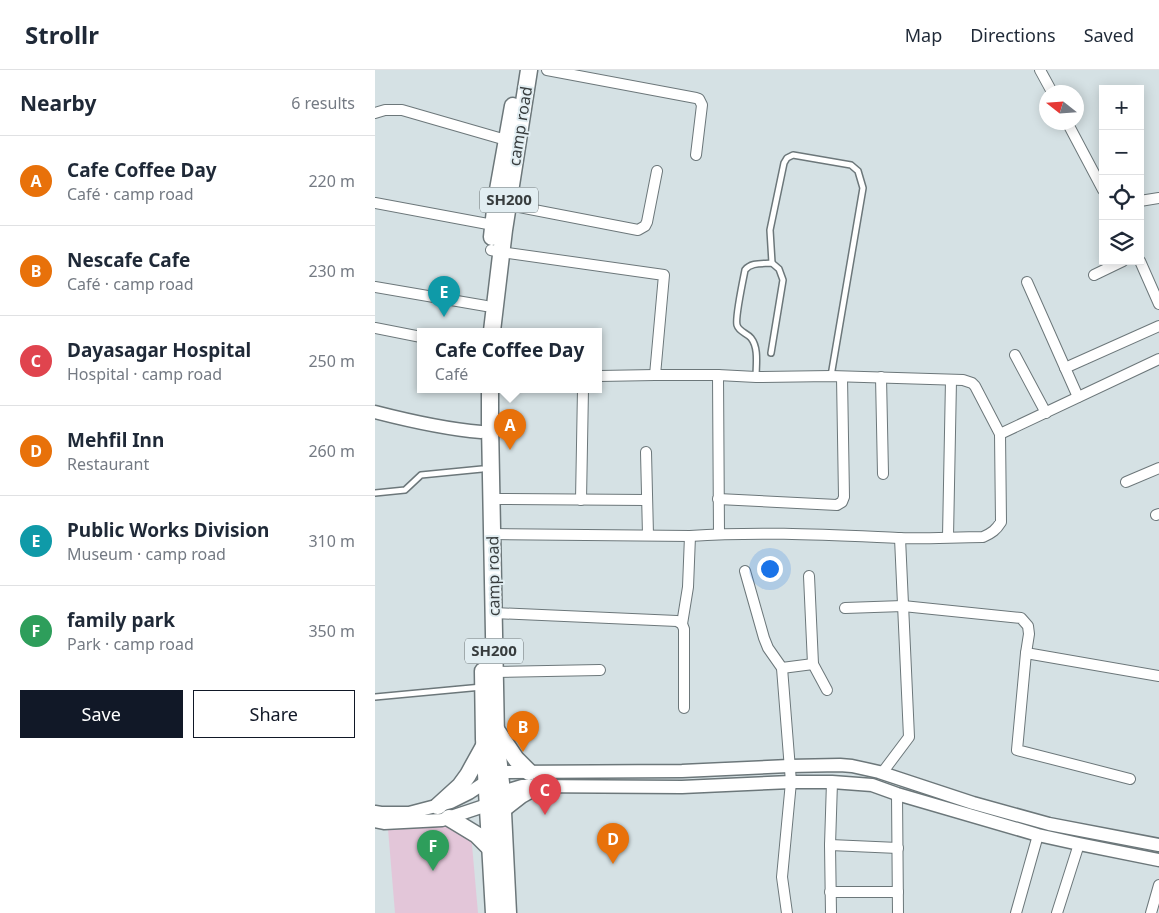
<!DOCTYPE html>
<meta charset="utf-8">
<style>
body{margin:0;font-family:"Noto Sans",sans-serif;background:#f2f2f3;color:#1f2937}
.controls{position:absolute;right:15px;top:15px;display:grid;overflow:hidden;border-radius:0px;box-shadow:0 2px 12px #0003}
.controls button{width:45px;height:45px;display:grid;place-items:center;padding:0;border:0;border-bottom:1px solid #e0e1e3;background:#fff;color:#1f2937;font:25px sans-serif}
.compass{position:absolute;left:664px;top:15px;width:45px;height:45px;border-radius:50%;background:#fff;box-shadow:0 2px 12px #0003;rotate:287deg}
.you{position:absolute;left:394px;top:498px;width:18px;height:18px;margin:-12px;border:4px solid #fff;border-radius:50%;background:#1a73e8;box-shadow:0 0 0 8px #1a73e833}
.badge{display:grid;place-items:center;width:32px;height:32px;border-radius:50%;background:#111827;color:#fff;font-size:16px;font-weight:700}
.pin{position:absolute;translate:-50% -41px;filter:drop-shadow(0 1px 2px #0008)}
.pin::after{content:'';position:absolute;top:26px;width:18px;height:15px;background:inherit;clip-path:polygon(0 0,100% 0,50% 100%)}
.popup{position:absolute;left:42px;top:258px;width:185px;height:65px;box-sizing:border-box;display:grid;place-content:center;border-radius:0px;background:#fff;filter:drop-shadow(0 1px 4px #0005);font-size:16px;white-space:nowrap;color:#747a83}
.popup b{font-size:19px;color:#1f2937}
.popup::after{content:'';position:absolute;left:50%;top:100%;margin-left:-10px;border:10px solid transparent;border-top-color:#fff}
.list{margin:0;padding:0;list-style:none}
h2{display:flex;justify-content:space-between;align-items:center;height:65px;margin:0;padding:0 20px;font-size:21px}
h2 small{font-size:16px;font-weight:400;color:#747a83}
.list li{display:grid;grid-template-columns:32px 1fr auto;gap:15px;align-items:center;box-sizing:border-box;height:90px;padding:0 20px;border-top:1px solid #e0e1e3}
.list b{display:block;font-size:19px;white-space:nowrap}
.list p{margin:0;font-size:16px;white-space:nowrap;color:#747a83}
.list em{font-size:16px;font-style:normal;color:#747a83}
.actions{display:flex;gap:10px;padding:15px 20px}
.actions a{flex:1;padding:11px 0;border:1px solid #111827;border-radius:0px;text-align:center;font-size:18px;color:#111827}
.actions .main{background:#111827;color:#fff}
.icon{flex:none;width:28px;height:28px;fill:none;stroke:currentColor;stroke-width:2;stroke-linecap:round;stroke-linejoin:round}
.map{position:relative;flex:none;width:784px;height:843px;overflow:hidden}
header{display:flex;align-items:center;gap:30px;box-sizing:border-box;height:70px;padding:0 25px;background:#fff;border-bottom:1px solid #e0e1e3}
header strong{font-size:24px}
nav{display:flex;gap:28px;margin-inline-start:auto;font-size:18px}
main{display:flex}
aside{flex:1;background:#fff}
.map>svg:first-child{display:block}
.green{fill:#e3c6d9}
.lines{fill:none;stroke-linecap:round;stroke-linejoin:round}
.service-casing{stroke:#6c777a;stroke-width:8}
.minor-casing{stroke:#6c777a;stroke-width:12}
.tertiary-casing{stroke:#6c777a;stroke-width:15}
.primary-casing{stroke:#6c777a;stroke-width:19}
.service{stroke:#fff;stroke-width:5}
.minor{stroke:#fff;stroke-width:10}
.tertiary{stroke:#fff;stroke-width:12}
.primary{stroke:#fff;stroke-width:16}
.labels{text-anchor:middle;stroke-width:4;stroke-linejoin:round;paint-order:stroke}
.shield{fill:#e2eef2;stroke:#6b7274;stroke-width:1}
.shield-label{font-size:15px;font-weight:bold;fill:#383d3e}
.street-label{font-size:16px;fill:#383d3e;stroke:#e2eef2}
</style>
<header>
<strong>Strollr</strong>
<nav><a>Map</a><a>Directions</a><a>Saved</a></nav>
</header>
<main>
<aside>
<h2>Nearby<small>6 results</small></h2>
<ul class="list">
<li><span class="badge" style="background:#e8710a">A</span><div><b>Cafe Coffee Day</b><p>Café · camp road</p></div><em>220 m</em></li>
<li><span class="badge" style="background:#e8710a">B</span><div><b>Nescafe Cafe</b><p>Café · camp road</p></div><em>230 m</em></li>
<li><span class="badge" style="background:#e0444e">C</span><div><b>Dayasagar Hospital</b><p>Hospital · camp road</p></div><em>250 m</em></li>
<li><span class="badge" style="background:#e8710a">D</span><div><b>Mehfil Inn</b><p>Restaurant</p></div><em>260 m</em></li>
<li><span class="badge" style="background:#0f9aa8">E</span><div><b>Public Works Division</b><p>Museum · camp road</p></div><em>310 m</em></li>
<li><span class="badge" style="background:#2e9e5b">F</span><div><b>family park</b><p>Park · camp road</p></div><em>350 m</em></li>
</ul>
<div class="actions"><a class="main">Save</a><a>Share</a></div>
</aside>
<div class="map">
<svg width="784" height="843" viewBox="0 0 784 843">
<rect width="100%" height="100%" fill="#d5e1e4"/>
<polygon class="green" points="95,752 103,843 20,843 13,759"/>
<g class="lines">
<defs>
<g id="service">
<polyline points="397,193 395,160 409,93 412,88 418,85 476,95 483,101 488,118 456,306"/>
<path d="M381,307C381,295 384,278 376,268C372,263 364,262 362,255C360,248 368,210 370,200C376,192 388,194 397,193L404,199L408,210L396,283"/>
<polyline points="0,423 30,420 46,405 107,399"/>
<polyline points="0,627 107,617"/>
</g>
<g id="minor">
<polyline points="172,0 321,28 324,29 327,35 321,85"/>
<polyline points="665,0 677,22"/>
<polyline points="0,43 10,40 27,40 131,70"/>
<polyline points="692,52 728,120"/>
<polyline points="765,131 784,128"/>
<polyline points="0,133 118,155"/>
<polyline points="133,135 263,160 270,156 272,152 282,101"/>
<polyline points="116,180 126,182 289,205 280,305"/>
<polyline points="765,191 784,234"/>
<polyline points="719,205 748,191"/>
<polyline points="652,212 703,327"/>
<polyline points="0,217 111,236"/>
<polyline points="0,258 46,267"/>
<polyline points="640,285 671,343"/>
<polyline points="690,298 784,256"/>
<polyline points="343,305 344,464"/>
<polyline points="506,307 508,404"/>
<polyline points="625,364 784,289"/>
<polyline points="271,382 273,465"/>
<polyline points="751,412 784,398"/>
<polyline points="116,429 271,430"/>
<polyline points="343,429 462,435 467,432 469,427 467,307"/>
<polyline points="206,430 208,319"/>
<polyline points="781,445 784,444"/>
<path d="M117,464L315,466C385,461 454,465 523,468C551,469 580,467 608,467C617,463 621,460 626,452L625,364L600,316L597,313L588,310L456,306L381,307L343,305H280L224,306"/>
<polyline points="573,467 576,310"/>
<polyline points="370,501 389,568 393,578 407,598 416,712 407,807 412,843"/>
<polyline points="434,506 438,594 452,620"/>
<polyline points="470,538 528,536 646,548 653,556 654,564 651,583 642,680 755,709"/>
<polyline points="119,543 302,551 307,554 309,559 309,638"/>
<polyline points="307,554 313,517 315,466"/>
<polyline points="651,583 784,606"/>
<polyline points="407,598 438,594"/>
<polyline points="119,602 225,600"/>
<polyline points="507,703 534,667 525,468"/>
<polyline points="522,724 523,843"/>
<polyline points="455,775 523,778"/>
<polyline points="455,822 523,822"/>
<polyline points="456,843 455,775 457,712"/>
<polyline points="641,843 663,765"/>
<polyline points="682,843 704,774"/>
<polyline points="776,843 784,815"/>
</g>
<g id="tertiary">
<path d="M0,342C35,351 70,359 106,362"/>
<polyline points="0,742 6,743 34,743 76,732 94,723 126,702 307,701 414,696 465,695 477,696 504,702 598,733 674,754 784,775"/>
<polyline points="0,751 9,753 67,750 112,735 127,722 147,716 307,717 416,712 457,712 497,715 522,724 663,765 704,774 784,790"/>
</g>
<g id="primary">
<polyline points="117,167 121,131 138,36"/>
<polyline points="117,261 129,160 154,0"/>
<polyline points="115,319 115,355 121,668 127,722 133,843"/>
<polyline points="108,601 109,669 119,843"/>
<polyline points="122,661 141,689 154,702"/>
<polyline points="63,736 85,716 93,705 109,676"/>
<polyline points="128,739 146,725 162,716"/>
<polyline points="74,748 102,765 115,778"/>
</g>
</defs>
<use href="#service" class="service-casing"/>
<use href="#minor" class="minor-casing"/>
<use href="#tertiary" class="tertiary-casing"/>
<use href="#primary" class="primary-casing"/>
<use href="#service" class="service"/>
<use href="#minor" class="minor"/>
<use href="#tertiary" class="tertiary"/>
<use href="#primary" class="primary"/>
</g>
<g class="labels">
<g class="shield">
<rect x="105" y="117.5" width="58" height="25" rx="4"/>
<rect x="90" y="568.5" width="58" height="25" rx="4"/>
</g>
<g class="shield-label">
<text x="134" y="135">SH200</text>
<text x="119" y="586">SH200</text>
</g>
<g class="street-label">
<text transform="translate(145 56) rotate(-81)" y="6">camp road</text>
<text transform="translate(118 506) rotate(-91)" y="6">camp road</text>
</g>
</g>
</svg>
<div class="controls">
<button>+</button>
<button>−</button>
<button><svg class="icon" aria-label="locate" viewBox="0 0 24 24"><circle cx="12" cy="12" r="6"/><path d="M12 2v4M12 18v4M2 12h4M18 12h4"/></svg></button>
<button><svg class="icon" aria-label="layers" viewBox="0 0 24 24"><path d="M12 4l9 5-9 5-9-5zM3 14l9 5 9-5"/></svg></button>
</div>
<svg class="compass" viewBox="-18 -18 36 36"><path d="M0-13l5 13h-10z" fill="#e53935"/><path d="M0 13l5-13h-10z" fill="#747a83"/></svg>
<div class="you"></div>
<div class="pin badge" style="left:135px;top:380px;background:#e8710a">A</div>
<div class="popup"><b>Cafe Coffee Day</b>Café</div>
<div class="pin badge" style="left:148px;top:682px;background:#e8710a">B</div>
<div class="pin badge" style="left:170px;top:745px;background:#e0444e">C</div>
<div class="pin badge" style="left:238px;top:794px;background:#e8710a">D</div>
<div class="pin badge" style="left:69px;top:247px;background:#0f9aa8">E</div>
<div class="pin badge" style="left:58px;top:801px;background:#2e9e5b">F</div>
</div>
</main>
